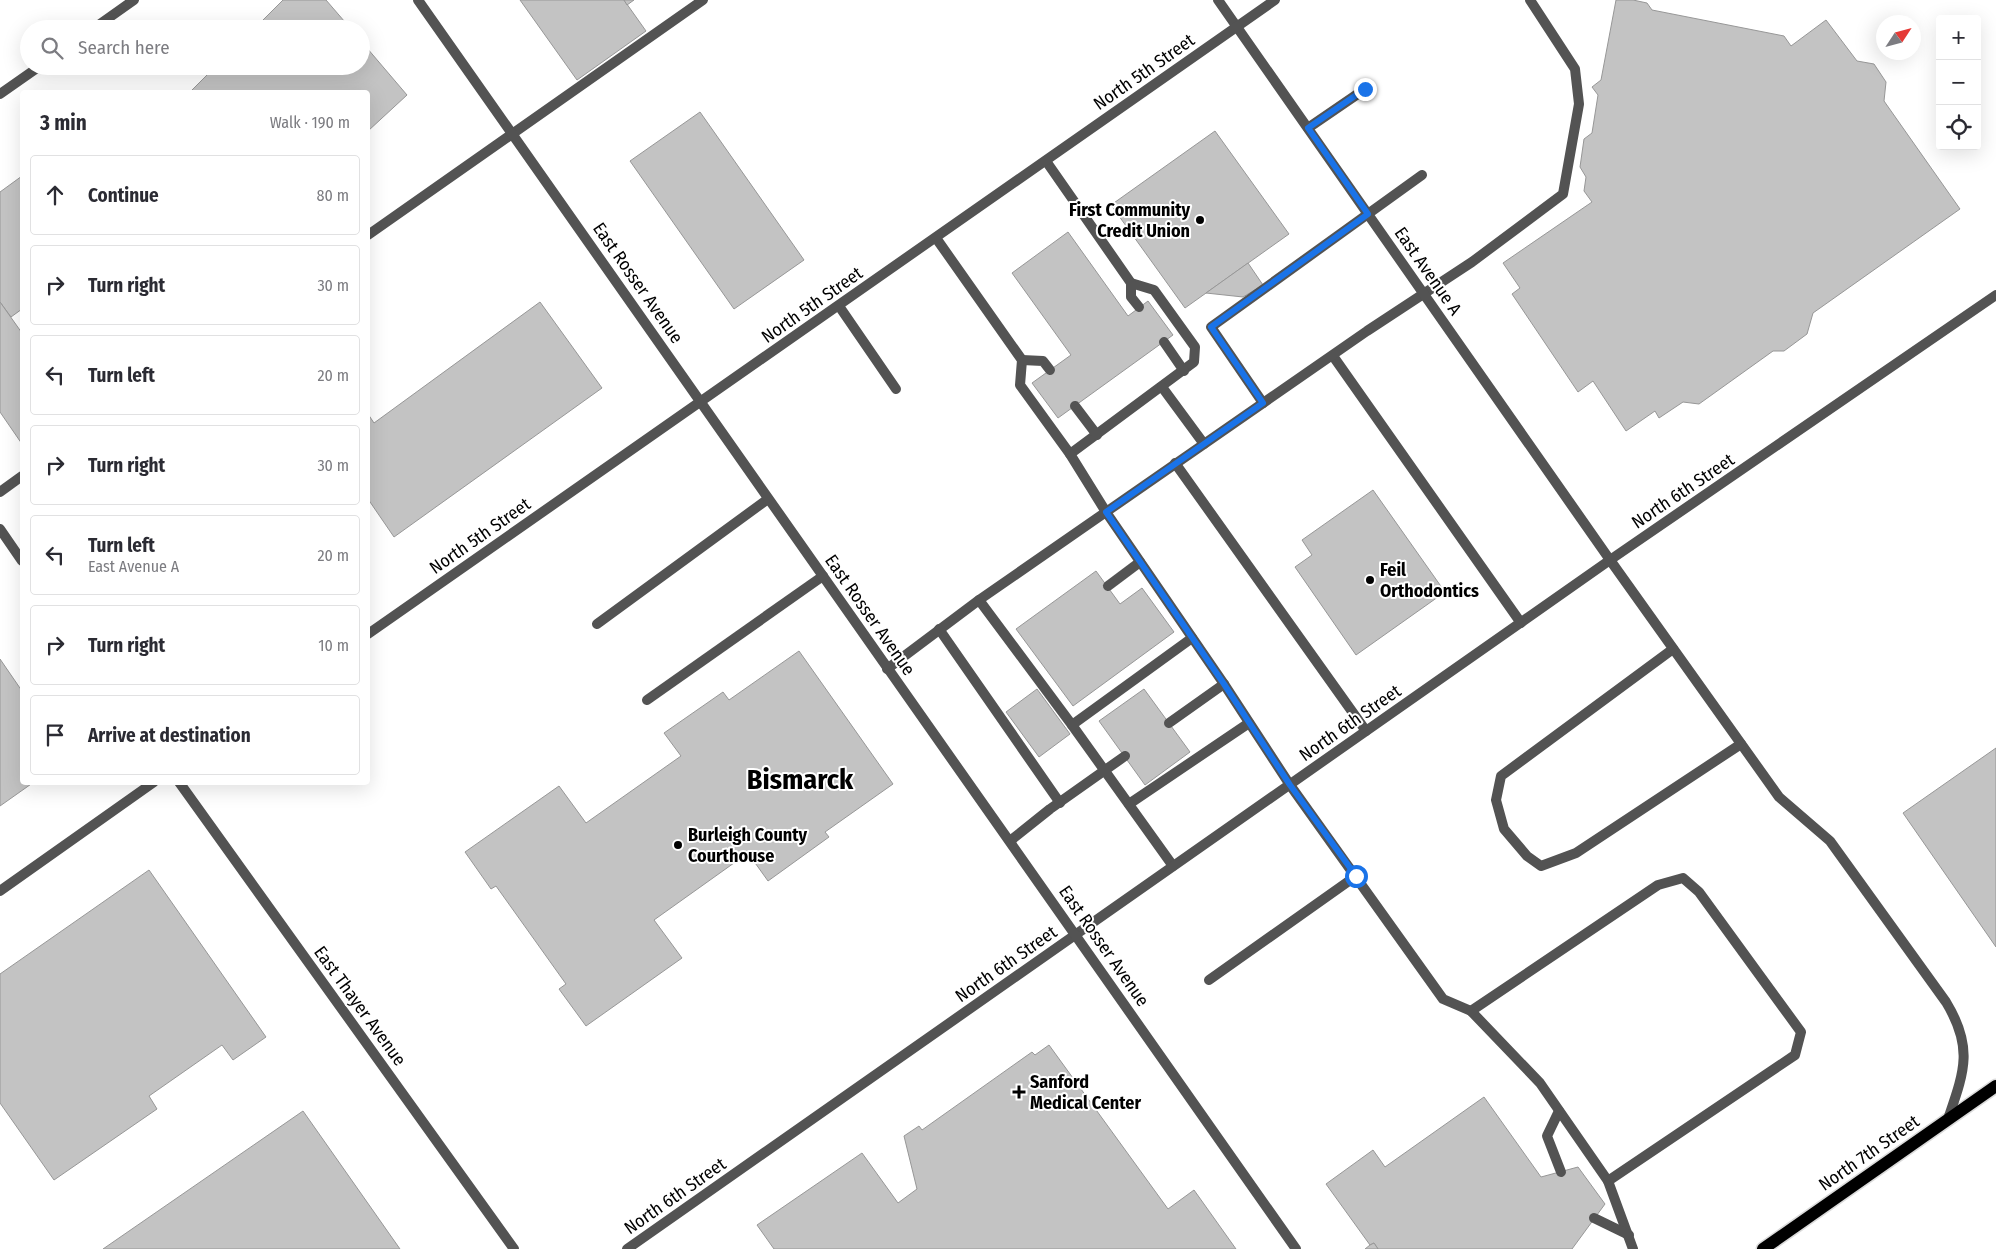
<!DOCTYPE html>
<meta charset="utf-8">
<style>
body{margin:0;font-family:"Fira Sans Condensed",sans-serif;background:#f7f7f7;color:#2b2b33}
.controls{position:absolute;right:15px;top:15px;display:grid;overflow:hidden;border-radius:5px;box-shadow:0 5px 20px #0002}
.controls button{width:45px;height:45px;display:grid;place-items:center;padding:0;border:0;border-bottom:1px solid #e1e1e2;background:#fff;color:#2b2b33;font:25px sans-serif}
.compass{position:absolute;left:1876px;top:15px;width:45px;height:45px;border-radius:50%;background:#fff;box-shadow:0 5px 20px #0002;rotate:54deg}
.stop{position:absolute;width:15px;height:15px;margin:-11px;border:4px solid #1a73e8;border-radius:50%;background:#fff}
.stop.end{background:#1a73e8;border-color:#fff;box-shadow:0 1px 5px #0008}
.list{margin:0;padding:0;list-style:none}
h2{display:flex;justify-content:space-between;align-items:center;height:65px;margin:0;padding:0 20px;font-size:21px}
h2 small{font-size:16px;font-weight:400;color:#7c7c81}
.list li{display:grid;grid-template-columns:32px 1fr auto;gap:15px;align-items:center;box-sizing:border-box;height:80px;margin:0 10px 10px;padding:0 10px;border:1px solid #e1e1e2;border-radius:5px}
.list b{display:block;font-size:19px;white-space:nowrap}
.list p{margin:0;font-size:16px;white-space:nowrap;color:#7c7c81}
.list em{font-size:16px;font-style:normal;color:#7c7c81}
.icon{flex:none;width:28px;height:28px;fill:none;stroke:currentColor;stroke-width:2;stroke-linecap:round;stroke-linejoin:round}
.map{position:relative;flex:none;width:1996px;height:1249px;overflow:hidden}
.search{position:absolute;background:#fff;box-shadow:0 5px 20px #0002;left:20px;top:20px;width:350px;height:55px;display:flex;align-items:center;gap:12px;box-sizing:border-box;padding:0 18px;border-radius:28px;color:#7c7c81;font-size:19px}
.panel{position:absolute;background:#fff;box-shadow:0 5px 20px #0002;left:20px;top:90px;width:350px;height:695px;border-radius:5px}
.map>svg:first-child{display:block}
.building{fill:#c3c3c3;stroke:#979797}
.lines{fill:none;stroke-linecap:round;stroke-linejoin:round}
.primary-casing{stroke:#dbdbdb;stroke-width:15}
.service{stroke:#535353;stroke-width:10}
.minor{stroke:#535353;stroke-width:10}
.tertiary{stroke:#535353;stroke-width:10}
.primary{stroke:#000;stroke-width:12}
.route{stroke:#1a73e8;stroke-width:6}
.poi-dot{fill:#000;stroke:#fff;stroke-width:2}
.labels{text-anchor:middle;stroke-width:4;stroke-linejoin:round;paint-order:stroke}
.street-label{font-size:18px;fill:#000;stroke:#fff}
.poi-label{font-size:18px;font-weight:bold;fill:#000;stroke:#fff;text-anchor:start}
.town-label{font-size:28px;font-weight:bold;fill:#000;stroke:#fff}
</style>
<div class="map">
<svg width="1996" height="1249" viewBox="0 0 1996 1249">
<rect width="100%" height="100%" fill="#fff"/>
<g class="building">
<polygon points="283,0 326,0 351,29 254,29"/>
<polygon points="520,0 624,0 646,31 577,80"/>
<polygon points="624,0 634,0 627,5"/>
<polygon points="1616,0 1633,0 1647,3 1652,10 1784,36 1791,46 1826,20 1857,61 1874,64 1886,82 1884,101 1960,209 1813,313 1807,334 1784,351 1773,351 1699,404 1683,402 1659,418 1655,411 1626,431 1593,381 1578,392 1512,294 1520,288 1503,263 1592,202 1584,191 1586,177 1580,167 1584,139 1592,133 1598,95 1592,87 1601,80"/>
<polygon points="361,41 407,95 368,131 368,92 194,92 192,90 216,66 361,66"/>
<polygon points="700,112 804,260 734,309 630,161"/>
<polygon points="1215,131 1289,234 1185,308 1111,205"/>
<polygon points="22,176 22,309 11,317 0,302 0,192"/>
<polygon points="1068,232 1128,316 1148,301 1173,335 1058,418 1032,383 1071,355 1012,273"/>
<polygon points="1248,263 1263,285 1243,297 1206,293"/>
<polygon points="0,302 22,333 22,444 0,412"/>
<polygon points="540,302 602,388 394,537 368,499 368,414 374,423"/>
<polygon points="1373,490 1445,592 1356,655 1295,567 1312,555 1302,540"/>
<polygon points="1096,571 1120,604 1142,588 1174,632 1073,706 1016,629"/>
<polygon points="799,651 893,784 825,832 829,837 768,881 748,853 654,920 682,958 586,1026 559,989 566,984 496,886 491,889 465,852 559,786 586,823 681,756 664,733 723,692 729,700"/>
<polygon points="0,659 22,691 22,782 34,782 0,806"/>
<polygon points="1037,689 1070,734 1039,757 1006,712"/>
<polygon points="1144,689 1190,752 1145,785 1099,721"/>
<polygon points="1996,748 1996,947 1903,813"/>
<polygon points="149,870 266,1037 233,1060 222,1045 149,1096 157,1109 54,1180 0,1103 0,974"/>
<polygon points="1049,1045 1168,1209 1194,1190 1236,1249 774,1249 757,1225 862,1153 898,1203 917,1189 904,1136 919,1126 922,1130 1032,1052 1035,1055"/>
<polygon points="1484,1097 1541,1177 1578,1167 1605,1204 1572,1249 1378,1249 1374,1243 1370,1245 1326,1184 1373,1150 1385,1167"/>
<polygon points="303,1111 400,1249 103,1249"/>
<polygon points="1374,1243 1378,1249 1365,1249 1370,1245"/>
</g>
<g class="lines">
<defs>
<polyline id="primary" points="1763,1249 1996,1086"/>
</defs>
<use href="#primary" class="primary-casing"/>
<g class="service">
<polyline points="1308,128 1365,89"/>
<polyline points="368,235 703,0"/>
<polyline points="936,238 1022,360 1020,385 1070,454 1194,362 1195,347 1154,290 1131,283 1046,161"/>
<polyline points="1131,283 1131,297 1139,307"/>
<polyline points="839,306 896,389"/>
<polyline points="1164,342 1184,371"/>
<polyline points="1333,356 1521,623"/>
<polyline points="1022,360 1043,361 1050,370"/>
<polyline points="1162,387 1204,444"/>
<polyline points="1263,403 1211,327 1422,175"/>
<polyline points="1075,406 1097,435"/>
<polyline points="1070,454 1106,512 1367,331 1472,262 1563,194 1579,104 1575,69 1530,0"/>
<polyline points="1175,463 1366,731"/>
<polyline points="0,492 22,476"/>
<path d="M1610,560L1779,797L1830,841L1946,1002C1974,1048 1964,1072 1948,1119"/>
<polyline points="1108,586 1140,562"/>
<polyline points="979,600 1072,725"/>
<polyline points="597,624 768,499"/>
<polyline points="939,629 1060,803"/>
<polyline points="1673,649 1501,776 1496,800 1504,829 1527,856 1541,866 1576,853 1741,744"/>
<polyline points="887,669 979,600 1106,512 1224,684 1290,785 1443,999 1471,1011 1540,1083 1608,1181 1633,1249"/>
<polyline points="647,700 823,576"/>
<polyline points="1169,723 1224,684"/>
<polyline points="1129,804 1249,723"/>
<polyline points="1010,841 1050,809 1125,756"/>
<polyline points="1173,866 1072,725 1192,638"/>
<polyline points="1209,980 1356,876"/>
<polyline points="1471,1011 1658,885 1683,878 1699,892 1801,1032 1795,1055 1608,1181"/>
<polyline points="1559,1111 1547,1136 1561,1172"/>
<polyline points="1594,1218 1629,1235"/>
</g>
<g class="minor">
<polyline points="1218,0 1610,560"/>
<polyline points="93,29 134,0"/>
<polyline points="0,94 40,66"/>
<polyline points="0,529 22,561"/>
<polyline points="179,782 514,1249"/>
<polyline points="627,1249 1610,560 1996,295"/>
</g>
<g class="tertiary">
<polyline points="418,0 1296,1249"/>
<polyline points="368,634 1275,0"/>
<polyline points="0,891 154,782"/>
</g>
<use href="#primary" class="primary"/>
</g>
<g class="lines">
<polyline class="route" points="1356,876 1290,785 1224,684 1106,512 1263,403 1211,327 1368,214 1308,128 1365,89"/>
</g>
<g class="poi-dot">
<circle cx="1200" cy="220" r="5"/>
<circle cx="1370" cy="580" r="5"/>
<circle cx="678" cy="845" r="5"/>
<path d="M1016.5 1084.5h5v5h5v5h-5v5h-5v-5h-5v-5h5z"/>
</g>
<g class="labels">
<g class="street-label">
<text transform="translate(1144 72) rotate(-35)" y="6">North 5th Street</text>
<text transform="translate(1428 271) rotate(55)" y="6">East Avenue A</text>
<text transform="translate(638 283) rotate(55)" y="6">East Rosser Avenue</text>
<text transform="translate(812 305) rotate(-35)" y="6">North 5th Street</text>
<text transform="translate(1683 491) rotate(-34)" y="6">North 6th Street</text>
<text transform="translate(480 536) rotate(-35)" y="6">North 5th Street</text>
<text transform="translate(870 615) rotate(55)" y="6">East Rosser Avenue</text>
<text transform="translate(1350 723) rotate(-35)" y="6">North 6th Street</text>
<text transform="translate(1104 946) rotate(55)" y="6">East Rosser Avenue</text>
<text transform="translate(1006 964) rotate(-35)" y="6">North 6th Street</text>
<text transform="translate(360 1006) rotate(54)" y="6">East Thayer Avenue</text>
<text transform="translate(1869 1153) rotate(-35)" y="6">North 7th Street</text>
<text transform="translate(675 1196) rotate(-35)" y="6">North 6th Street</text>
</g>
<g class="poi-label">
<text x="1190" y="216" text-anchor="end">First Community<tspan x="1190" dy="21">Credit Union</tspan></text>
<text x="1380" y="576">Feil<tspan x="1380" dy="21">Orthodontics</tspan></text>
<text x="688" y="841">Burleigh County<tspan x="688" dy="21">Courthouse</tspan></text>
<text x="1030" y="1088">Sanford<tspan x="1030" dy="21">Medical Center</tspan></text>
</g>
<g class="town-label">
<text x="800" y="789">Bismarck</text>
</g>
</g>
</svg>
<div class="controls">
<button>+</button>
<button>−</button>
<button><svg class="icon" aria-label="locate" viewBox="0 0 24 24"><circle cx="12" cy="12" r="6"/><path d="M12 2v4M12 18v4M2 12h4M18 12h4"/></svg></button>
</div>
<svg class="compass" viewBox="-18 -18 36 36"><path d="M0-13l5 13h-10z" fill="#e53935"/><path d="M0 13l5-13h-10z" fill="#7c7c81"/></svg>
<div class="stop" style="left:1356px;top:876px"></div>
<div class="stop end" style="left:1365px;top:89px"></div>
<div class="search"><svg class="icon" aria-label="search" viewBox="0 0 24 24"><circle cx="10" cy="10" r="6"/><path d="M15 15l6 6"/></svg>Search here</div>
<section class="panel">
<h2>3 min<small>Walk · 190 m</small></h2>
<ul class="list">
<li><svg class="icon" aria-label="ahead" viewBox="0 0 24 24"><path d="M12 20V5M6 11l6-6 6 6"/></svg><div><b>Continue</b></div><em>80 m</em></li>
<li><svg class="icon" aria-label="right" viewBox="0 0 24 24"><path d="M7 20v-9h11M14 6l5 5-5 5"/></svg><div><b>Turn right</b></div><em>30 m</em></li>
<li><svg class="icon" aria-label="left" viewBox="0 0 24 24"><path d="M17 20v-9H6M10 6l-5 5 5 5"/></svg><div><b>Turn left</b></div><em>20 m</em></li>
<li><svg class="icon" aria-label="right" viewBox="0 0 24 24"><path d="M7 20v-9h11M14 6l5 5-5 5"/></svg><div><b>Turn right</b></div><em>30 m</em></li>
<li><svg class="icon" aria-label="left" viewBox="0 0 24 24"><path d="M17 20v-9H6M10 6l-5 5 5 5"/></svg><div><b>Turn left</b><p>East Avenue A</p></div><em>20 m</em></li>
<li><svg class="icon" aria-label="right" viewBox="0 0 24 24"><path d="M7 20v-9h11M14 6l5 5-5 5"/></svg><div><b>Turn right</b></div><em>10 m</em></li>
<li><svg class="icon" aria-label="arrive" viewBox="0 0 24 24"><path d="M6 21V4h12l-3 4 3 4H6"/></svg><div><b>Arrive at destination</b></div></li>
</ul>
</section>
</div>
